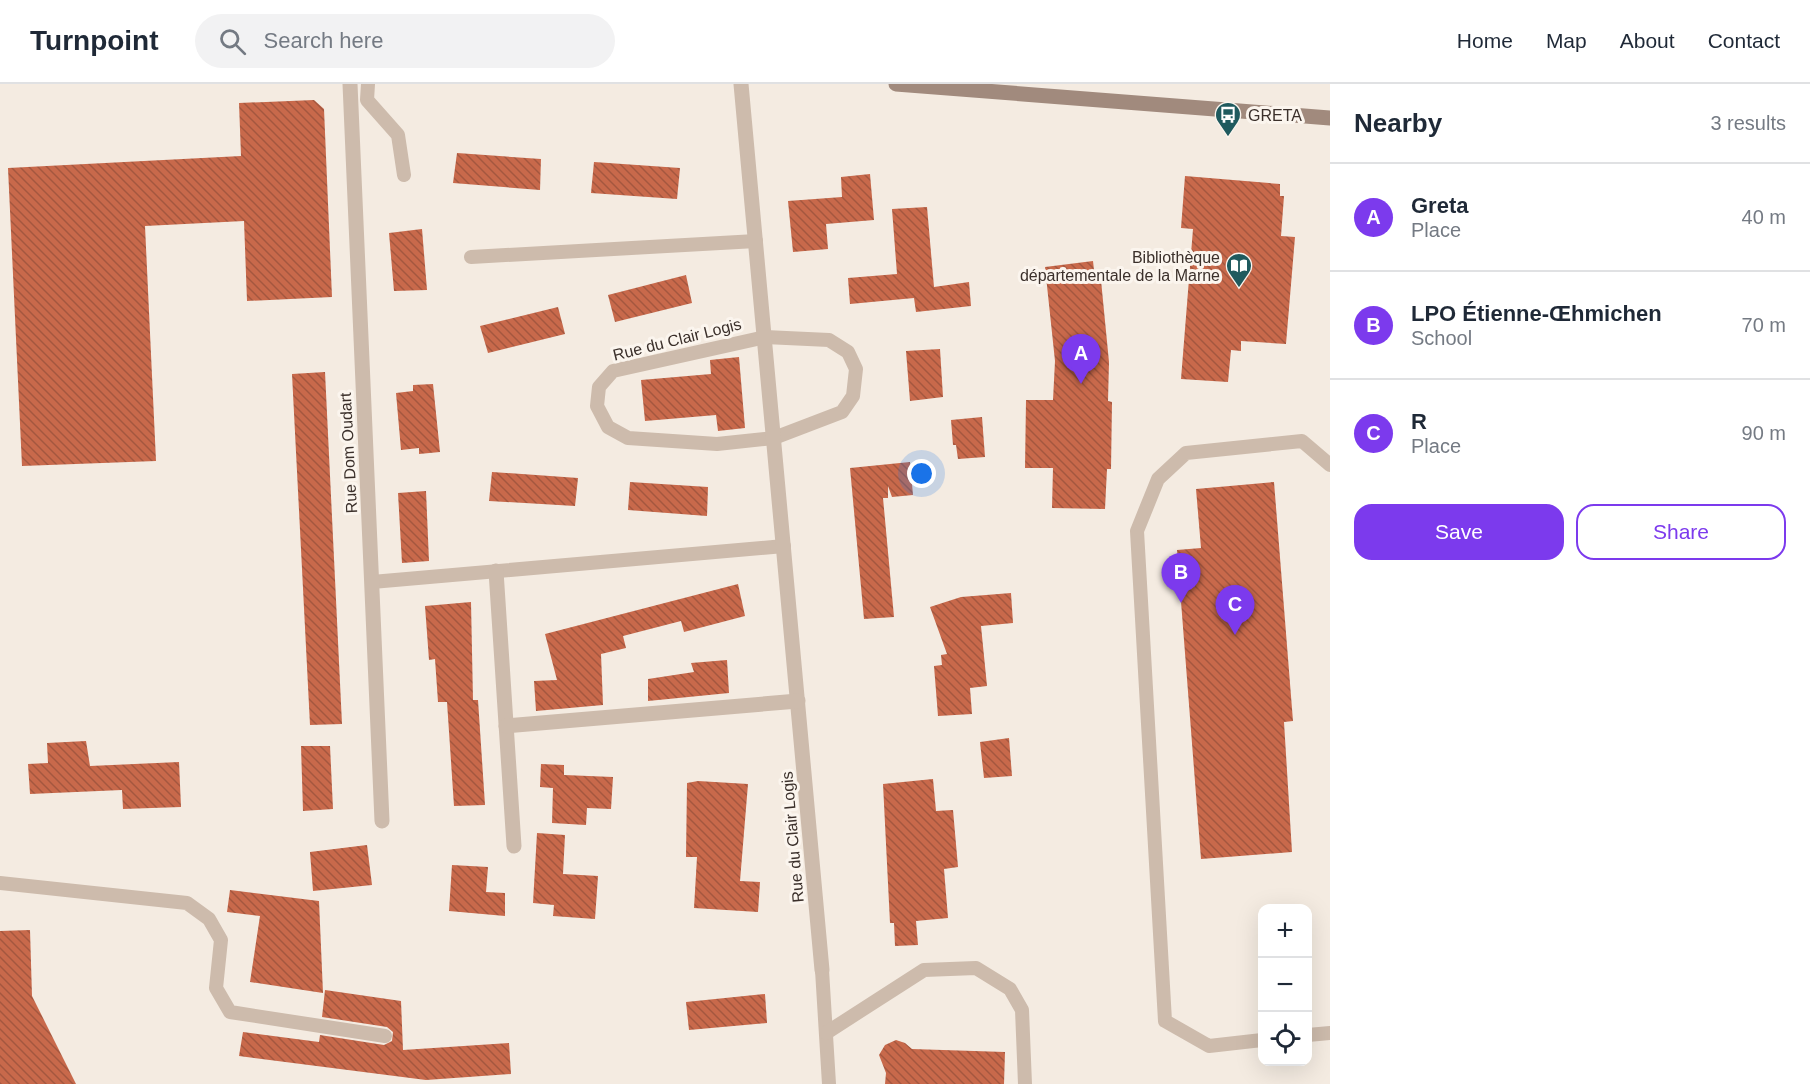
<!DOCTYPE html>
<meta charset="utf-8">
<style>
body{margin:0;font-family:Arial,sans-serif;background:#f2f2f3;color:#1f2937}
.controls{position:absolute;right:18px;bottom:18px;display:grid;overflow:hidden;border-radius:12px;box-shadow:0 6px 24px #0002}
.controls button{width:54px;height:54px;display:grid;place-items:center;padding:0;border:0;border-bottom:2px solid #e0e1e3;background:#fff;color:#1f2937;font:30px sans-serif}
.you{position:absolute;left:922px;top:390px;width:21px;height:21px;margin:-15px;border:4px solid #fff;border-radius:50%;background:#1a73e8;box-shadow:0 0 0 9px #1a73e833}
.badge{display:grid;place-items:center;width:39px;height:39px;border-radius:50%;background:#7c3aed;color:#fff;font-size:20px;font-weight:700}
.pin{position:absolute;translate:-50% -50px;filter:drop-shadow(0 2px 3px #0008)}
.pin::after{content:'';position:absolute;top:32px;width:21px;height:18px;background:inherit;clip-path:polygon(0 0,100% 0,50% 100%)}
.list{margin:0;padding:0;list-style:none}
h2{display:flex;justify-content:space-between;align-items:center;height:78px;margin:0;padding:0 24px;font-size:26px}
h2 small{font-size:20px;font-weight:400;color:#747a83}
.list li{display:grid;grid-template-columns:39px 1fr auto;gap:18px;align-items:center;box-sizing:border-box;height:108px;padding:0 24px;border-top:2px solid #e0e1e3}
.list b{display:block;font-size:22px;white-space:nowrap}
.list p{margin:0;font-size:20px;white-space:nowrap;color:#747a83}
.list em{font-size:20px;font-style:normal;color:#747a83}
.actions{display:flex;gap:12px;padding:18px 24px}
.actions a{flex:1;padding:14px 0;border:2px solid #7c3aed;border-radius:18px;text-align:center;font-size:21px;color:#7c3aed}
.actions .main{background:#7c3aed;color:#fff}
.icon{flex:none;width:33px;height:33px;fill:none;stroke:currentColor;stroke-width:2;stroke-linecap:round;stroke-linejoin:round}
.map{position:relative;flex:none;width:1330px;height:1000px;overflow:hidden}
header{display:flex;align-items:center;gap:36px;box-sizing:border-box;height:84px;padding:0 30px;background:#fff;border-bottom:2px solid #e0e1e3}
header strong{font-size:28px}
nav{display:flex;gap:33px;margin-inline-start:auto;font-size:21px}
.search{width:420px;height:54px;background:#f2f2f3;display:flex;align-items:center;gap:15px;box-sizing:border-box;padding:0 21px;border-radius:33px;color:#747a83;font-size:22px}
main{display:flex}
aside{flex:1;background:#fff}
.map>svg:first-child{display:block}
.building{fill:url(#building-back-hatch)}
.lines{fill:none;stroke-linecap:round;stroke-linejoin:round}
.service{stroke:#cdbbac;stroke-width:14}
.minor{stroke:#cdbbac;stroke-width:15}
.secondary{stroke:#a18a7d;stroke-width:15}
.labels{text-anchor:middle;stroke-width:6;stroke-linejoin:round;paint-order:stroke}
.poi-label{font-size:16px;fill:#3b302b;stroke:#fbf5ee;text-anchor:start}
.street-label{font-size:16px;fill:#3b302b;stroke:#fbf5ee}
</style>
<header>
<strong>Turnpoint</strong>
<div class="search"><svg class="icon" aria-label="search" viewBox="0 0 24 24"><circle cx="10" cy="10" r="6"/><path d="M15 15l6 6"/></svg>Search here</div>
<nav><a>Home</a><a>Map</a><a>About</a><a>Contact</a></nav>
</header>
<main>
<div class="map">
<svg width="1330" height="1000" viewBox="0 0 1330 1000">
<defs>
<pattern id="building-back-hatch" width="6" height="6" patternUnits="userSpaceOnUse" patternTransform="scale(1.5)"><rect width="6" height="6" fill="#c8694b"/><path d="M-1 5l2 2M0 0l6 6M5-1l2 2" fill="none" stroke="#a4573f"/></pattern>
</defs>
<rect width="100%" height="100%" fill="#f4ebe1"/>
<g class="building">
<polygon points="314,16 324,25 332,213 247,217 244,137 145,142 156,377 22,382 8,84 241,72 239,19"/>
<polygon points="457,69 541,75 540,106 453,99"/>
<polygon points="594,78 680,84 677,115 591,109"/>
<polygon points="870,90 874,136 826,140 828,165 793,168 788,117 842,113 841,93"/>
<polygon points="1185,92 1280,100 1280,112 1284,112 1281,152 1295,153 1286,260 1241,257 1241,267 1231,266 1228,298 1181,295 1193,145 1181,144"/>
<polygon points="927,123 934,203 969,198 971,222 916,228 914,214 850,220 848,194 897,190 892,125"/>
<polygon points="422,145 427,206 394,207 389,149"/>
<polygon points="1093,177 1094,186 1100,186 1109,278 1108,317 1112,318 1111,385 1107,385 1105,425 1052,424 1053,384 1025,384 1026,316 1053,316 1055,277 1045,183"/>
<polygon points="686,191 692,219 615,238 608,211"/>
<polygon points="558,223 565,250 488,269 480,242"/>
<polygon points="940,265 943,313 910,317 906,267"/>
<polygon points="739,273 745,344 718,347 716,331 645,337 641,296 711,290 710,276"/>
<polygon points="325,288 342,640 310,641 292,290"/>
<polygon points="433,300 440,368 419,370 419,364 401,366 396,309 413,307 413,301"/>
<polygon points="982,333 985,373 958,375 956,361 953,361 951,336"/>
<polygon points="910,378 913,411 892,413 888,402 888,414 883,414 894,533 864,535 850,384"/>
<polygon points="492,388 578,394 575,422 489,417"/>
<polygon points="630,398 708,403 707,432 628,426"/>
<polygon points="1274,398 1293,637 1284,638 1292,768 1201,775 1177,466 1201,464 1196,405"/>
<polygon points="426,407 429,477 402,479 398,409"/>
<polygon points="738,500 745,532 684,548 681,537 623,552 626,564 601,570 603,621 536,627 534,597 557,596 545,550"/>
<polygon points="1011,509 1013,539 981,542 987,602 970,604 972,630 938,632 934,582 942,581 941,571 947,570 930,523 961,513"/>
<polygon points="471,518 473,616 478,616 485,721 454,722 447,618 438,618 435,575 429,576 425,522"/>
<polygon points="727,576 729,609 648,617 648,595 694,588 691,579"/>
<polygon points="1009,654 1012,692 984,694 980,658"/>
<polygon points="86,657 90,682 179,678 181,723 123,725 122,706 30,710 28,680 48,679 47,659"/>
<polygon points="301,662 330,662 333,725 303,727"/>
<polygon points="541,680 564,681 564,691 613,693 611,725 587,724 586,741 552,739 553,704 540,703"/>
<polygon points="933,695 936,727 953,726 958,783 944,785 948,834 916,837 918,861 895,862 894,839 890,839 883,700"/>
<polygon points="698,697 748,700 740,797 760,798 758,828 694,824 697,773 686,773 687,699"/>
<polygon points="537,749 565,751 563,790 598,792 595,835 553,832 554,821 533,819"/>
<polygon points="367,761 372,801 313,807 310,768"/>
<polygon points="452,781 488,783 486,808 505,809 505,832 449,827"/>
<polygon points="230,806 319,817 323,909 250,898 260,832 227,828"/>
<polygon points="30,846 32,912 76,1000 0,1000 0,847"/>
<polygon points="325,906 401,917 403,966 509,959 511,990 426,996 239,972 243,948 319,958 320,951 384,961 392,957 393,948 387,943 322,933"/>
<polygon points="765,910 767,939 689,946 686,918"/>
<polygon points="896,956 905,959 912,965 1005,968 1004,1000 885,1000 886,989 879,971 885,961"/>
</g>
<g class="lines">
<g class="service">
<polyline points="368,0 367,16 398,51 404,91"/>
<polyline points="471,173 756,157"/>
<polygon points="765,253 829,256 848,268 856,285 853,312 842,328 774,354 717,360 628,354 608,343 597,322 599,303 613,287"/>
<polyline points="372,498 784,462"/>
<polyline points="0,799 187,819 209,835 221,856 216,904 230,928 385,952"/>
<polyline points="822,886 829,1000"/>
<polyline points="826,949 924,886 976,884 1010,905 1022,926 1025,1000"/>
<polyline points="1308,951 1330,949"/>
<polyline points="1262,956 1209,962 1165,937 1137,447 1158,395 1186,369 1302,357 1330,381"/>
</g>
<g class="minor">
<polyline points="350,0 382,737"/>
<polyline points="741,0 822,886"/>
<polyline points="496,487 514,762"/>
<polyline points="506,642 798,617"/>
</g>
<polyline class="secondary" points="896,0 1330,34"/>
</g>
<defs>
<symbol id="bus-pin" viewBox="-11 -11 22 30"><path d="M0 17L-7.5 6A9.5 9.5 0 1 1 7.5 6Z" fill="#1f5a5e" stroke="#fbf5ee"/><path d="M-5-6H5V4H4V6H2V4H-2V6H-4V4H-5ZM-3.5-4V0h7V-4ZM-3.5 1.2v1.5H-2V1.2ZM2 1.2v1.5H3.5V1.2Z" fill="#fff"/></symbol>
<symbol id="library-pin" viewBox="-11 -11 22 30"><path d="M0 17L-7.5 6A9.5 9.5 0 1 1 7.5 6Z" fill="#1f5a5e" stroke="#fbf5ee"/><path d="M-6-4Q-3-5.5-.7-3.5V5Q-3 3-6 4ZM6-4Q3-5.5 .7-3.5V5Q3 3 6 4Z" fill="#fff"/></symbol>
</defs>
<g fill-rule="evenodd">
<use href="#bus-pin" x="1213" y="16" width="30" height="40"/>
<use href="#library-pin" x="1224" y="167" width="30" height="40"/>
</g>
<g class="labels">
<g class="poi-label">
<text x="1248" y="37">GRETA</text>
<text x="1220" y="179" text-anchor="end">Bibliothèque<tspan x="1220" dy="18">départementale de la Marne</tspan></text>
</g>
<g class="street-label">
<text transform="translate(677 255) rotate(-14)" y="6">Rue du Clair Logis</text>
<text transform="translate(348 369) rotate(-93)" y="6">Rue Dom Oudart</text>
<text transform="translate(792 753) rotate(-95)" y="6">Rue du Clair Logis</text>
</g>
</g>
</svg>
<div class="controls">
<button>+</button>
<button>−</button>
<button><svg class="icon" aria-label="locate" viewBox="0 0 24 24"><circle cx="12" cy="12" r="6"/><path d="M12 2v4M12 18v4M2 12h4M18 12h4"/></svg></button>
</div>
<div class="you"></div>
<div class="pin badge" style="left:1081px;top:300px">A</div>
<div class="pin badge" style="left:1181px;top:519px">B</div>
<div class="pin badge" style="left:1235px;top:551px">C</div>
</div>
<aside>
<h2>Nearby<small>3 results</small></h2>
<ul class="list">
<li><span class="badge">A</span><div><b>Greta</b><p>Place</p></div><em>40 m</em></li>
<li><span class="badge">B</span><div><b>LPO Étienne-Œhmichen</b><p>School</p></div><em>70 m</em></li>
<li><span class="badge">C</span><div><b>R</b><p>Place</p></div><em>90 m</em></li>
</ul>
<div class="actions"><a class="main">Save</a><a>Share</a></div>
</aside>
</main>
